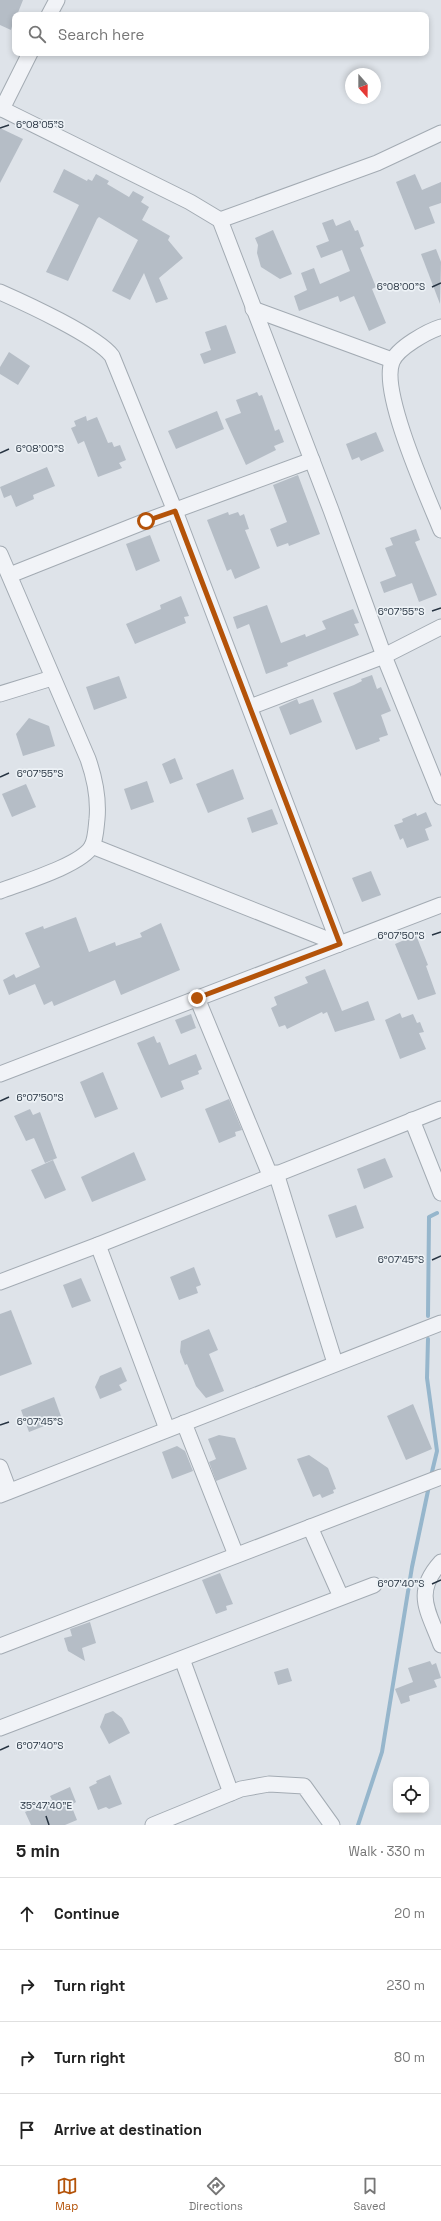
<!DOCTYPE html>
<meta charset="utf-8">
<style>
body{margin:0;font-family:"Space Grotesk",sans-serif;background:#f2f2f2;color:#222}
.controls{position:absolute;right:12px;bottom:12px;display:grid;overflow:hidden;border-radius:8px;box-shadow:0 2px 6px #0003}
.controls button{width:36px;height:36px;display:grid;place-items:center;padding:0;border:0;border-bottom:1px solid #e0e0e0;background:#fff;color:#222;font:20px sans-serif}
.compass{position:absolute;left:345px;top:68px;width:36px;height:36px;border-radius:50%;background:#fff;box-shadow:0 2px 6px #0003;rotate:159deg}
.stop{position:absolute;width:12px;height:12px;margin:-9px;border:3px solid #b45309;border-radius:50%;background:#fff}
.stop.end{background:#b45309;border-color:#fff;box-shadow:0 1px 4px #0008}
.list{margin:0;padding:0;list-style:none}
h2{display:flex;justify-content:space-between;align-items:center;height:52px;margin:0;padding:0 16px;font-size:17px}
h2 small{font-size:13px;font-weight:400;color:#767676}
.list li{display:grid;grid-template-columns:26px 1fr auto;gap:12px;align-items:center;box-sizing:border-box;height:72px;padding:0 16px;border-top:1px solid #e0e0e0}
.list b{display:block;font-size:15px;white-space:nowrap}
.list em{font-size:13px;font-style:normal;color:#767676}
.icon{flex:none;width:22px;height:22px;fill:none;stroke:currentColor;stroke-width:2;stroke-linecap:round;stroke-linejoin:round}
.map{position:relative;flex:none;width:441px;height:1825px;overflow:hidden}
.search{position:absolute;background:#fff;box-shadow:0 2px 6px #0003;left:12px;right:12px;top:12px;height:44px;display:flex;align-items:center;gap:10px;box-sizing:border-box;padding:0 14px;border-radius:8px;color:#767676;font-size:15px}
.sheet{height:340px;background:#fff}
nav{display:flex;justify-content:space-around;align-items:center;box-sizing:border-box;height:56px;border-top:1px solid #e0e0e0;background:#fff;font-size:11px;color:#767676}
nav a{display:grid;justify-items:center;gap:2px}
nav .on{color:#b45309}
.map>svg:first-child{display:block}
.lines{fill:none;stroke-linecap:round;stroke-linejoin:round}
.stream{stroke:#96b6cc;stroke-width:4}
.building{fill:#b5bdc6}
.street-casing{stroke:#a3abb3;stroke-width:17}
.street{stroke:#f1f3f7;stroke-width:15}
.route{stroke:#b45309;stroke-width:5}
.ticks{fill:none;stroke:#263341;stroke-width:1.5}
.ticks-label{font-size:10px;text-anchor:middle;fill:#263341;stroke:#edf2f6;stroke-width:3.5;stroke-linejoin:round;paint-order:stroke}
</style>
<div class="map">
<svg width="441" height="1825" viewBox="0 0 441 1825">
<rect width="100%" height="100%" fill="#dee3e9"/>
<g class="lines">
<g class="stream">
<polyline points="428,1316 429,1217 437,1213"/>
<polyline points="428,1339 427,1378 437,1451 431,1476"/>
<polyline points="358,1825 382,1752 412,1567 429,1486"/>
</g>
</g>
<g class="building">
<polygon points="0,0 23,0 17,15 15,15 11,30 0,25"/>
<polygon points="0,128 23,139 0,183"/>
<polygon points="64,169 87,181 88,179 92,181 96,174 109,181 107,184 129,197 133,191 144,197 141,202 149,207 142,220 170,236 168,240 183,258 159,278 168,299 156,303 144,273 130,300 112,291 138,240 99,217 97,219 68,281 46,272 79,205 53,192"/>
<polygon points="415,174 422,190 441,182 441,203 429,207 435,223 415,230 396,182"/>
<polygon points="333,219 336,226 350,220 355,231 358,230 364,246 360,248 376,287 372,289 386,323 369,331 354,296 340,302 338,296 299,311 294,296 307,290 301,273 314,268 320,284 350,271 342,250 321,258 316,246 329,241 322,223"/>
<polygon points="273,230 292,274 280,279 261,267 257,253 258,245 255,238"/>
<polygon points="436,249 441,262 440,304 421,254"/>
<polygon points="226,325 236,353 204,364 200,354 211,350 205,332"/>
<polygon points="9,352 30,366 18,385 0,374 0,367"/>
<polygon points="257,392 259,396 262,395 275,431 279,429 284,442 274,446 276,450 246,465 225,419 241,413 236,400"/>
<polygon points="217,411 224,429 176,449 168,431"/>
<polygon points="86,416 87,421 97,417 108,443 112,442 114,447 120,445 126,460 119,463 122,468 98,477 84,441 78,444 71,428 76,426 74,421"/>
<polygon points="376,432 384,451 361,461 359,457 352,460 346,444"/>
<polygon points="47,467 55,486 33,495 34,499 16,507 11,495 4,498 0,487"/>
<polygon points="298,475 320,534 289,546 288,543 277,547 270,529 287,522 273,485"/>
<polygon points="228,512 229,515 238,512 240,516 244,514 249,529 245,530 260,568 235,579 231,569 227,571 207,520"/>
<polygon points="416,529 420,540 415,542 437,595 419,602 412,583 384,593 380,582 396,576 385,548 393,545 390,538"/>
<polygon points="150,535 160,561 136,571 126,544"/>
<polygon points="181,596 189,616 184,617 186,623 135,644 126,624 161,609 160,605"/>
<polygon points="267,605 281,643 305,634 306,637 326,629 322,621 353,609 359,623 354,624 359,635 287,663 288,666 266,674 249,624 237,629 233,617"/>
<polygon points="372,675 377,689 381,687 391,711 381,715 388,735 379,738 380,741 356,750 333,693 354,685 362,681 361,679"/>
<polygon points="119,676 127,698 94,710 86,687"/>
<polygon points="297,699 299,704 313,699 322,722 290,735 279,707"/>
<polygon points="29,718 49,726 55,746 23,756 16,734"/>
<polygon points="175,758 183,779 170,784 162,764"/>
<polygon points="233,769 244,799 208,813 196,784"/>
<polygon points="147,781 154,802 131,810 124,789"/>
<polygon points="26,784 36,807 12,817 2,794"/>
<polygon points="272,809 278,824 252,833 247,818"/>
<polygon points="426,812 432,826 425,829 429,840 407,848 403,838 400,840 394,825 403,822 402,819 416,813 417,816"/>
<polygon points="371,871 381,895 362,902 352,878"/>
<polygon points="76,917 89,952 115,942 116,946 142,937 140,933 161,923 180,970 121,995 115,980 54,1006 52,1001 44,1005 35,984 9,995 3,980 14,974 16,978 40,967 25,933 43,926 44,929"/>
<polygon points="416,935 428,965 426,966 436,994 418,1000 395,944"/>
<polygon points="325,969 342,1011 368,1001 375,1020 335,1032 327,1012 323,1014 322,1012 287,1029 285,1025 279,1027 271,1008 277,1005 274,997 308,983 305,977"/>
<polygon points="400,1013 402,1018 413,1014 417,1023 420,1022 424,1032 419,1033 426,1049 400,1059 385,1020"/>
<polygon points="191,1014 196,1028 181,1034 175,1020"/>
<polygon points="154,1036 157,1043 160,1042 169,1065 196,1054 202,1069 198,1071 199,1074 181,1081 184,1089 161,1098 137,1043"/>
<polygon points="103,1072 118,1109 95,1118 80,1082"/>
<polygon points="229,1099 242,1130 235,1132 236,1136 219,1143 205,1109"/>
<polygon points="30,1109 33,1115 40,1112 57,1158 45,1163 34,1138 26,1141 14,1116"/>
<polygon points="134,1152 146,1180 92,1202 81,1177"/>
<polygon points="385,1158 393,1177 364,1189 357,1169"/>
<polygon points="53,1160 66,1190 45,1199 31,1170"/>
<polygon points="356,1205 364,1228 336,1238 328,1215"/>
<polygon points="194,1267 201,1285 196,1287 198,1293 179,1300 170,1277"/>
<polygon points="81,1278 91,1301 72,1308 63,1285"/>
<polygon points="11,1310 32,1364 0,1376 0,1314"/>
<polygon points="209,1329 218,1350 209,1354 224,1391 206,1398 196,1386 187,1364 185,1365 180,1352 181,1341"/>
<polygon points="121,1367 127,1381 119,1385 122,1390 100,1399 95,1387 100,1376"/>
<polygon points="54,1397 62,1419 29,1432 21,1410"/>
<polygon points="413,1404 432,1449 406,1460 387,1416"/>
<polygon points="219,1435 235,1438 247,1469 216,1481 209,1462 216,1459 208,1439"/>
<polygon points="177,1446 185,1451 193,1471 172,1479 162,1452"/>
<polygon points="309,1455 328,1468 336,1489 333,1490 334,1493 322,1498 320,1494 313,1497 297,1459"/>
<polygon points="220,1573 233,1604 226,1606 227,1610 216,1614 202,1580"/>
<polygon points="90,1622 96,1643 82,1648 85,1661 68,1651 64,1638 72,1636 70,1629"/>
<polygon points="430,1661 432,1665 436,1663 441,1678 434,1680 437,1687 409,1696 410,1701 401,1704 395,1689 413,1682 408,1668"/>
<polygon points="288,1668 292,1681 278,1685 274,1672"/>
<polygon points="113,1711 122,1718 130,1733 109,1744 100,1727 105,1714"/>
<polygon points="110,1775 122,1804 109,1809 106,1807 98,1810 89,1787 97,1783 96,1781"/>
<polygon points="70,1787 76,1802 71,1805 77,1820 65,1825 31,1825 25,1812 52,1800 50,1796"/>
</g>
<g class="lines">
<defs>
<g id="street">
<polyline points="49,15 57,0"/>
<polyline points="0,108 190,202 220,220 331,510 384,656 441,797"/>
<polyline points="2,109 30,53"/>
<polyline points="220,220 377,163 441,133"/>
<path d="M0,292C25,303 97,336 112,356L175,511L339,944"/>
<polyline points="253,309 392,360"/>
<path d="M441,327C428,331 397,348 392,362C380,392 428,498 441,530"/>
<path d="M0,554L88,759C95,779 99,797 97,819C96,827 96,838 92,846C82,865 21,883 0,891"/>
<polyline points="10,575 146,521 312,460"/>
<polyline points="0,694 52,678"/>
<polyline points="250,707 384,656 441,627"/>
<polyline points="92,846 339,944"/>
<polyline points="197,998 270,1175"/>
<polyline points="0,1074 441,905"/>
<polyline points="412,1120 441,1193"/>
<polyline points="276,1173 335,1363"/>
<polyline points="98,1245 167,1429"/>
<polyline points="0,1282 98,1245 441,1109"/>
<polyline points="184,1423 236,1555"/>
<polyline points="0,1467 9,1491"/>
<polyline points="0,1495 441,1323"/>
<polyline points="310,1527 341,1597"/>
<path d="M441,1562C413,1593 428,1610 441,1645"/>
<polyline points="0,1646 441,1477"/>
<polyline points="182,1659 231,1793"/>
<polyline points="0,1728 374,1585"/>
<polyline points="153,1825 241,1789 269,1784 304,1786 332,1825"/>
</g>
</defs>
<use href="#street" class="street-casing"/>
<use href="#street" class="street"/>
</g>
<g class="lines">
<polyline class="route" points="146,521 175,511 340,944 197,998"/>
</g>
<path class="ticks" d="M0,128L9,125M432,287L441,283M0,453L9,449M432,611L441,608M0,777L9,773M432,935L441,932M0,1101L9,1097M432,1260L441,1256M0,1425L9,1422M432,1584L441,1580M0,1750L9,1746M46,1816L49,1825"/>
<g class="ticks-label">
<text x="40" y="128">6°08'05"S</text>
<text x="401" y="290">6°08'00"S</text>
<text x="40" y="452">6°08'00"S</text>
<text x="401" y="615">6°07'55"S</text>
<text x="40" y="777">6°07'55"S</text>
<text x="401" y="939">6°07'50"S</text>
<text x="40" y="1101">6°07'50"S</text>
<text x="401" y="1263">6°07'45"S</text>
<text x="40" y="1425">6°07'45"S</text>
<text x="401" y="1587">6°07'40"S</text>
<text x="40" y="1749">6°07'40"S</text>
<text x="46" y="1809">35°47'40"E</text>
</g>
</svg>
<div class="controls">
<button><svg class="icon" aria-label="locate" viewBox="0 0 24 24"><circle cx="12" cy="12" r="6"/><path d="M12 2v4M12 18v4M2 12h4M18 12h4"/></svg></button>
</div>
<svg class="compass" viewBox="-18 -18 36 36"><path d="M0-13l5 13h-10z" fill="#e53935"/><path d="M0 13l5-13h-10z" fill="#767676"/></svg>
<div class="stop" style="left:146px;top:521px"></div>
<div class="stop end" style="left:197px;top:998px"></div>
<div class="search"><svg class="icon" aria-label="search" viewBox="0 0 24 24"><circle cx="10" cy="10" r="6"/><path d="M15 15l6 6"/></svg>Search here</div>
</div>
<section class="sheet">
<h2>5 min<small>Walk · 330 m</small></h2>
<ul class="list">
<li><svg class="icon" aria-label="ahead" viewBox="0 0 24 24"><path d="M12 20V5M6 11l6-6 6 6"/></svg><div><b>Continue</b></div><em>20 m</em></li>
<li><svg class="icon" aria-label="right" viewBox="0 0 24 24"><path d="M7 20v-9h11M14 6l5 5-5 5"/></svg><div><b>Turn right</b></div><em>230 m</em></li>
<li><svg class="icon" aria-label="right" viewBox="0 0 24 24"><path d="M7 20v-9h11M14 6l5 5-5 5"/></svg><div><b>Turn right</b></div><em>80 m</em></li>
<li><svg class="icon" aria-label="arrive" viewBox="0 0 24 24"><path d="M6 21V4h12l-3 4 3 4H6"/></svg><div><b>Arrive at destination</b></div></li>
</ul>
</section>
<nav>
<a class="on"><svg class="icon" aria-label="map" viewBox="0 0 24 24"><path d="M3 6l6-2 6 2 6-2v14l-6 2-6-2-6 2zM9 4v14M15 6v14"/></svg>Map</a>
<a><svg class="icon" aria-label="directions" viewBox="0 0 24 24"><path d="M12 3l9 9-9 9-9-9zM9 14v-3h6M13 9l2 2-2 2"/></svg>Directions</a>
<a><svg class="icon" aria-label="saved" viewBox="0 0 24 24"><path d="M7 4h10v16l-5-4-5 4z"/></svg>Saved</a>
</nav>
